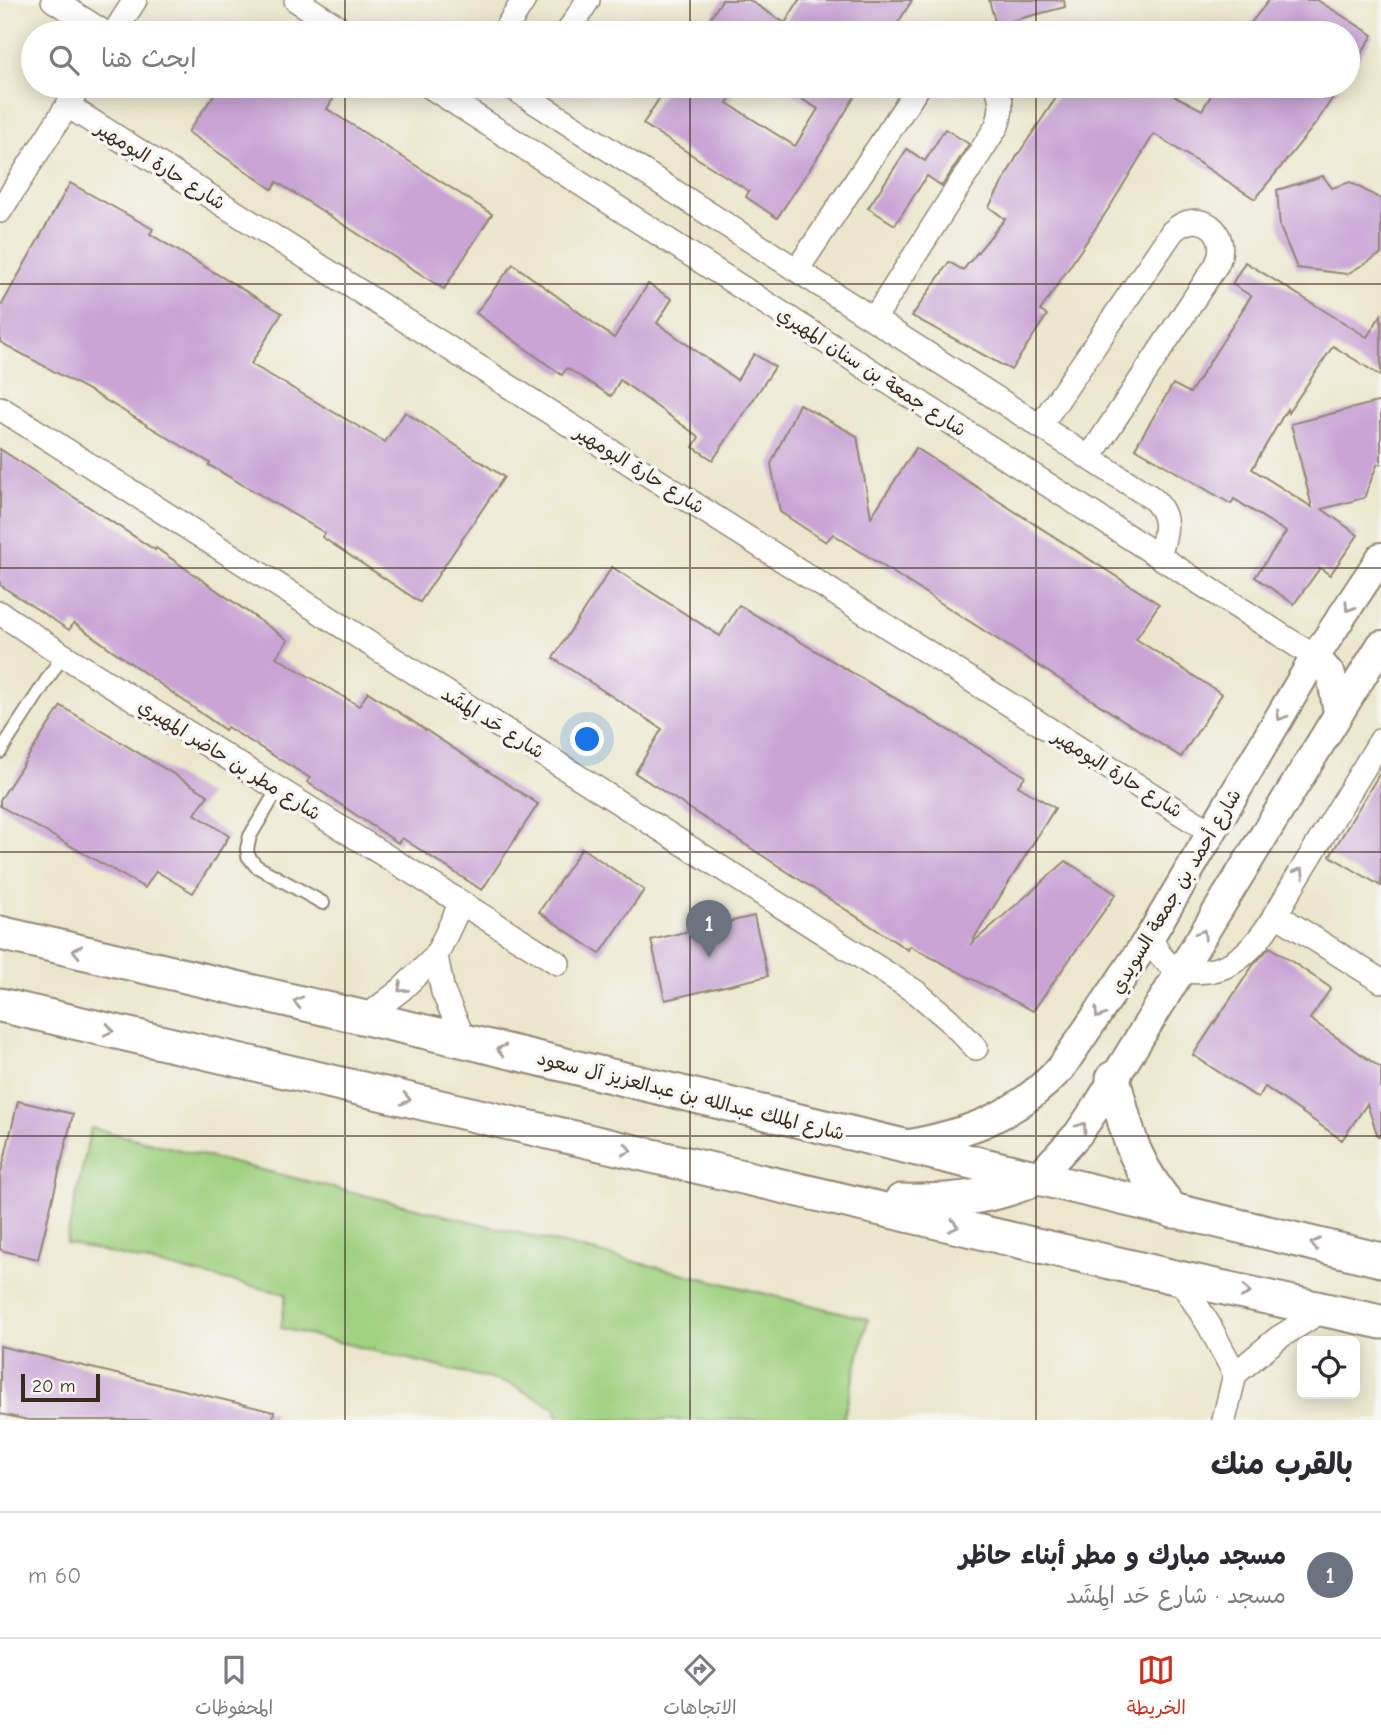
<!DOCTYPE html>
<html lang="ar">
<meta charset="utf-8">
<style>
body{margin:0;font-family:"Comic Neue","Playpen Sans Arabic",sans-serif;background:#f7f7f7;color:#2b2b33;direction:rtl}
.controls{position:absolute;right:21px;bottom:21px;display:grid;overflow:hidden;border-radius:10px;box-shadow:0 4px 18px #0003}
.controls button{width:63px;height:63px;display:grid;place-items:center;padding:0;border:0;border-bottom:2px solid #e1e1e2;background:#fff;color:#2b2b33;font:35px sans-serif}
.scale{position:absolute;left:21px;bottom:18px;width:79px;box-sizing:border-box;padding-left:7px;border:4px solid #3b2a1e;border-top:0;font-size:19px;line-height:24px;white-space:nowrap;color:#3b2a1e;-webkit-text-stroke:5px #f6f6f2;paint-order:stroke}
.you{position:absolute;left:588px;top:740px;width:24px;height:24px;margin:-18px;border:5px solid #fff;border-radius:50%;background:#1a73e8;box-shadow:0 0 0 10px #1a73e833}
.badge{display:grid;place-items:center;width:46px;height:46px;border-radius:50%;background:#c8321e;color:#fff;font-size:23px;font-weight:700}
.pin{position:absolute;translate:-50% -58px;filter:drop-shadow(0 2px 4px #0008)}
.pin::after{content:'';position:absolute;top:37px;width:24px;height:21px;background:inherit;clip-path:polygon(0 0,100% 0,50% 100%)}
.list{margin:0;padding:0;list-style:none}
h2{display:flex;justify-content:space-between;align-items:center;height:91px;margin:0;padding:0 28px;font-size:30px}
h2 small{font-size:23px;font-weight:400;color:#7c7c81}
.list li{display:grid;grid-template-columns:46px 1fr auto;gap:21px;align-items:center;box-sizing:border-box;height:126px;padding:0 28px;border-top:2px solid #e1e1e2}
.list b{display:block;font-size:26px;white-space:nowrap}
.list p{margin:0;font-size:23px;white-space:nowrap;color:#7c7c81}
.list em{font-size:23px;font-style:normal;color:#7c7c81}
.icon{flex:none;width:38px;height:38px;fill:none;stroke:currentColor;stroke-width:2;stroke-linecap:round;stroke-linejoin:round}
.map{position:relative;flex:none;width:1381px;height:1420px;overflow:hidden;direction:ltr}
.search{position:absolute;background:#fff;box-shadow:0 4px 18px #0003;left:21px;right:21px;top:21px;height:77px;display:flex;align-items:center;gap:18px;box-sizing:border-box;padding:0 24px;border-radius:38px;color:#7c7c81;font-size:26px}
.sheet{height:217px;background:#fff}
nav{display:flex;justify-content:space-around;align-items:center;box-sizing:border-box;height:98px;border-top:2px solid #e1e1e2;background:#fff;font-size:19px;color:#7c7c81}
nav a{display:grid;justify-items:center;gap:4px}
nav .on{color:#c8321e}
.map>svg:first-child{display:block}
.green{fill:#a0d180;stroke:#6e7e4f;stroke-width:2}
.building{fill:#c9a4d5}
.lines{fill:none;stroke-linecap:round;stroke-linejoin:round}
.service-casing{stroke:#938875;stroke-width:16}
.minor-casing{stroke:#938875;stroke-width:26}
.tertiary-casing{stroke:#938875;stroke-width:32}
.secondary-casing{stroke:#938875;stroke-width:37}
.service{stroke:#fff;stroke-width:12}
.minor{stroke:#fff;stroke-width:23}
.tertiary{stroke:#fff;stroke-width:28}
.secondary{stroke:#fff;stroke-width:33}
.oneway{stroke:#a79f9a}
.grid{fill:none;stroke:#3b2a1e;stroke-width:2;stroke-opacity:0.55}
.labels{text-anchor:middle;stroke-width:7;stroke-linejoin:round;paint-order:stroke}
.street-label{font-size:19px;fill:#3b2a1e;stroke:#f6f6f2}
</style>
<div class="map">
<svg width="1381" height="1420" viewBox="0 0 1381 1420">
<rect width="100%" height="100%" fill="#f6f6f2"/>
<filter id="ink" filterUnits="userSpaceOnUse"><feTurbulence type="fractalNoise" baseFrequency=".0143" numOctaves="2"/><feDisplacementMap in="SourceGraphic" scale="14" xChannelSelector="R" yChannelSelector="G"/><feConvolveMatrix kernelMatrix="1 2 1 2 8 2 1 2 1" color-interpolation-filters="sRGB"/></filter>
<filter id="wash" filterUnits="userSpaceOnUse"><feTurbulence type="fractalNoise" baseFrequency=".00686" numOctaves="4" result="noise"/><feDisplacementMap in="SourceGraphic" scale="28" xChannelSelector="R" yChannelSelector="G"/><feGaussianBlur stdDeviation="1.57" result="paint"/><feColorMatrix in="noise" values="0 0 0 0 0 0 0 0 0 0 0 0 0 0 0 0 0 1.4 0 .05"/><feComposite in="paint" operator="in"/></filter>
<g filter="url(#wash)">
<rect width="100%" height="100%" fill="#ebe7cc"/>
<polygon class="green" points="91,1128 868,1319 843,1420 560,1420 554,1407 510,1384 281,1328 286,1294 66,1243"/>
<g id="blocks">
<g class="building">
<polygon points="722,0 749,0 785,23 799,0 912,0 892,33 701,33"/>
<polygon points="989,0 1064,0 1065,7 996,25"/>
<polygon points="1269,0 1317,0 1373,35 1348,74 1348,33 1243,33"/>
<polygon points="220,86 313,86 333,99 327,109 492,214 444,289 277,182 272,189 188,132"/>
<polygon points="667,86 738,86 727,103 795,146 818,109 781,86 861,86 823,149 777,218 746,197 749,191 643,124"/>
<polygon points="1064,86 1156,86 1202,110 1217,86 1340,86 1317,122 1255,199 1154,134 1111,205 1040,311 1047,315 1011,370 912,316 949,262 963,270 1005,219 989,207 1017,156"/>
<polygon points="945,129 969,144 942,186 927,176 895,225 868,208 907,149 925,161"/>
<polygon points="1323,176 1332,188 1350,182 1381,199 1381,254 1347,274 1297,268 1280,227 1277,190"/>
<polygon points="70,183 153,229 150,234 282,313 251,364 385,442 405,412 504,477 420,602 322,537 325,533 209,465 210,463 92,392 0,342 0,308"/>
<polygon points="1245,262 1367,337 1381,315 1381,376 1333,346 1288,413 1287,409 1252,469 1312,507 1291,424 1381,401 1381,464 1377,465 1364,498 1322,509 1358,535 1330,575 1320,568 1294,604 1255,577 1286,532 1234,499 1231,504 1135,448 1173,384 1190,393 1251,296 1232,284"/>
<polygon points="513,264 614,338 648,284 672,299 657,323 737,380 754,354 775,367 713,460 693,447 699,437 620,380 611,396 567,368 562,375 476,313"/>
<polygon points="799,404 857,436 871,517 916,448 1159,604 1136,639 1222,694 1181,757 833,534 826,542 780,512 771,464"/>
<polygon points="0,449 155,550 156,548 288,640 276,657 359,706 368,692 538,804 482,890 402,838 398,843 307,782 310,778 227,727 225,730 74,623 69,630 0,585"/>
<polygon points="612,567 720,636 739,605 1025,776 1018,786 1055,808 970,945 1066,861 1116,894 1033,1011 910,946 908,950 635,773 662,729 553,658"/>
<polygon points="61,706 208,795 195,814 229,836 193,893 156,871 145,888 0,806 0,800"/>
<polygon points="1381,771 1381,886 1330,856"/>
<polygon points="582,848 644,890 600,954 539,912"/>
<polygon points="754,916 768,976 665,1000 651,940"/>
<polygon points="1270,947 1331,988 1310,1019 1381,1068 1381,1136 1378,1137 1367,1104 1342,1140 1265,1087 1258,1098 1193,1055 1254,964"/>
<polygon points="18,1101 73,1114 38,1259 0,1250 0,1177"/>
<polygon points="0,1346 274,1412 273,1420 28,1420 0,1414"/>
</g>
</g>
</g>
<g filter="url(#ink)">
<use href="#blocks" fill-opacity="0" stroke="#938875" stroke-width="2"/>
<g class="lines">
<defs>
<g id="service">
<polyline points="0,752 63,655"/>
<polyline points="278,789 250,836 247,849 248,856 256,866 323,903"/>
</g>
<g id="minor">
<polyline points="53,0 105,33"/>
<polyline points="296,0 347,33"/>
<polyline points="114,33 135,0"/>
<polyline points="503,33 524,0"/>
<polyline points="567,33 588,0"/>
<polyline points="429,86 1315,657"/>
<path d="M510,86L1152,498C1172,516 1166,534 1159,556"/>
<polyline points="68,106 1212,833"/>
<polyline points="0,211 80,86"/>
<polyline points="797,270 919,86"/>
<path d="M874,319L997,126C1002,112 1003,99 996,86"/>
<polyline points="0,408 916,992 948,1019 976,1048"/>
<path d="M1040,426L1172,232C1198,206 1232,231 1217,264L1089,458"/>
<polyline points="0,613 63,655 558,963"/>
<polyline points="1275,914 1381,981"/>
<path d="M1151,935C1156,953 1167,968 1186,971C1204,973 1223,970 1238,959C1264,941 1281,904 1297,878C1325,832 1353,786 1381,740"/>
<polyline points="436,956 443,992 465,1041"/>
<polyline points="365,1018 402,989 436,956 461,903"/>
<polyline points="1179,1278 1209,1325 1235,1374"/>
<polyline points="1224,1420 1235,1374 1278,1338 1325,1309"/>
</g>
<g id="tertiary">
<polyline points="1315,657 1331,675 1338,712"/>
<path d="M905,1145C969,1133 1015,1117 1061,1068L1151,935L1315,657L1381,557"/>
<polyline points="1037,1178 1078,1134 1098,1105 1381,645"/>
</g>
<g id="secondary">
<polyline points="0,933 465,1041 1381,1260"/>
<polyline points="0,1005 1179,1278 1381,1322"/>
<path d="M1113,1078C1128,1136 1133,1164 1173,1211"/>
<path d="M901,1201C949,1202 993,1198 1037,1178"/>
</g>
</defs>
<use href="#service" class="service-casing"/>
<use href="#minor" class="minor-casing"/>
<use href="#tertiary" class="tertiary-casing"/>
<use href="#secondary" class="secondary-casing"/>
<use href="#service" class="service"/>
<use href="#minor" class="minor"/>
<use href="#tertiary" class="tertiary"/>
<use href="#secondary" class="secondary"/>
</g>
<defs><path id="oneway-chevron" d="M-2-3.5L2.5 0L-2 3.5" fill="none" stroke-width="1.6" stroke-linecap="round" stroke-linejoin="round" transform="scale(1.75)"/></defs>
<g class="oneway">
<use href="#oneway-chevron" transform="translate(1349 607) rotate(123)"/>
<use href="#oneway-chevron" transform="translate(1281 716) rotate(120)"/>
<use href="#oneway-chevron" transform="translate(1300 872) rotate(-59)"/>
<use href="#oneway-chevron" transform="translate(1202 934) rotate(-58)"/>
<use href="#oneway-chevron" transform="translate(77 951) rotate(-167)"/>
<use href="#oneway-chevron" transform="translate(402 988) rotate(139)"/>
<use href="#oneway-chevron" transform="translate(298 1002) rotate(-167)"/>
<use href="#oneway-chevron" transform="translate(1099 1014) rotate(123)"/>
<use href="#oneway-chevron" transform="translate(109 1030) rotate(13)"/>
<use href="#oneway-chevron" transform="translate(501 1050) rotate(-166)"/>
<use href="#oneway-chevron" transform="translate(406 1099) rotate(13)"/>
<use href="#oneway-chevron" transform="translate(1082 1127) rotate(-54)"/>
<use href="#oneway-chevron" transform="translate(627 1150) rotate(13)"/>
<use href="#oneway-chevron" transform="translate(954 1226) rotate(13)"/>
<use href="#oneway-chevron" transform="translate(1315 1244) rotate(-167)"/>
<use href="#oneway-chevron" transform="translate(1246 1292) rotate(12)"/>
</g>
</g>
<path class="grid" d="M345,0V33M690,0V33M1036,0V33M345,86V1420M690,86V1420M1036,86V1420M0,284H1381M0,568H1381M0,852H1381M0,1136H1381"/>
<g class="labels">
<g class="street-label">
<text transform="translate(161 165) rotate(32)" y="7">شارع حارة البومهير</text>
<text transform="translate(872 371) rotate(33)" y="7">شارع جمعة بن سنان المهيري</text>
<text transform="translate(640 469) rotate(32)" y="7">شارع حارة البومهير</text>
<text transform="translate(493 722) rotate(32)" y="7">شارع حَد المِشَد</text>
<text transform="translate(230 759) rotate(32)" y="7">شارع مطر بن حاضر المهيري</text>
<text transform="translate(1118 773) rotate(32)" y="7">شارع حارة البومهير</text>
<text transform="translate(1175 891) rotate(-59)" y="7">شارع أحمد بن جمعة السويدي</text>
<text transform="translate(691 1095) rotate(14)" y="7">شارع الملك عبدالله بن عبدالعزيز آل سعود</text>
</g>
</g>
</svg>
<div class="controls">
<button><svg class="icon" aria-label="locate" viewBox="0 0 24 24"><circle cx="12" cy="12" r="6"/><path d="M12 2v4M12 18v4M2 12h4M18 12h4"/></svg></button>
</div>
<div class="scale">20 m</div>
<div class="you"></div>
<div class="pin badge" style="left:709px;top:958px;background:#6b7280">1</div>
<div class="search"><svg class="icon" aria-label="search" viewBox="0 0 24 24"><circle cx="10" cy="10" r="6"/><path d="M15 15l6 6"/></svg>ابحث هنا</div>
</div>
<section class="sheet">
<h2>بالقرب منك<small></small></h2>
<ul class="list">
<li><span class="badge" style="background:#6b7280">1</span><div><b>مسجد مبارك و مطر أبناء حاظر</b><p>مسجد · شارع حَد المِشَد</p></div><em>60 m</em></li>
</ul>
</section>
<nav>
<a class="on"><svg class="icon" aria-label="map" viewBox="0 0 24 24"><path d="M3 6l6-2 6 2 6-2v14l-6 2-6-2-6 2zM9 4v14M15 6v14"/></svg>الخريطة</a>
<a><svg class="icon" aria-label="directions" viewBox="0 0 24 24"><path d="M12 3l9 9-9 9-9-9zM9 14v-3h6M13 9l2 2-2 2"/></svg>الاتجاهات</a>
<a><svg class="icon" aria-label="saved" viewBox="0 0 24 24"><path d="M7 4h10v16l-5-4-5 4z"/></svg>المحفوظات</a>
</nav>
